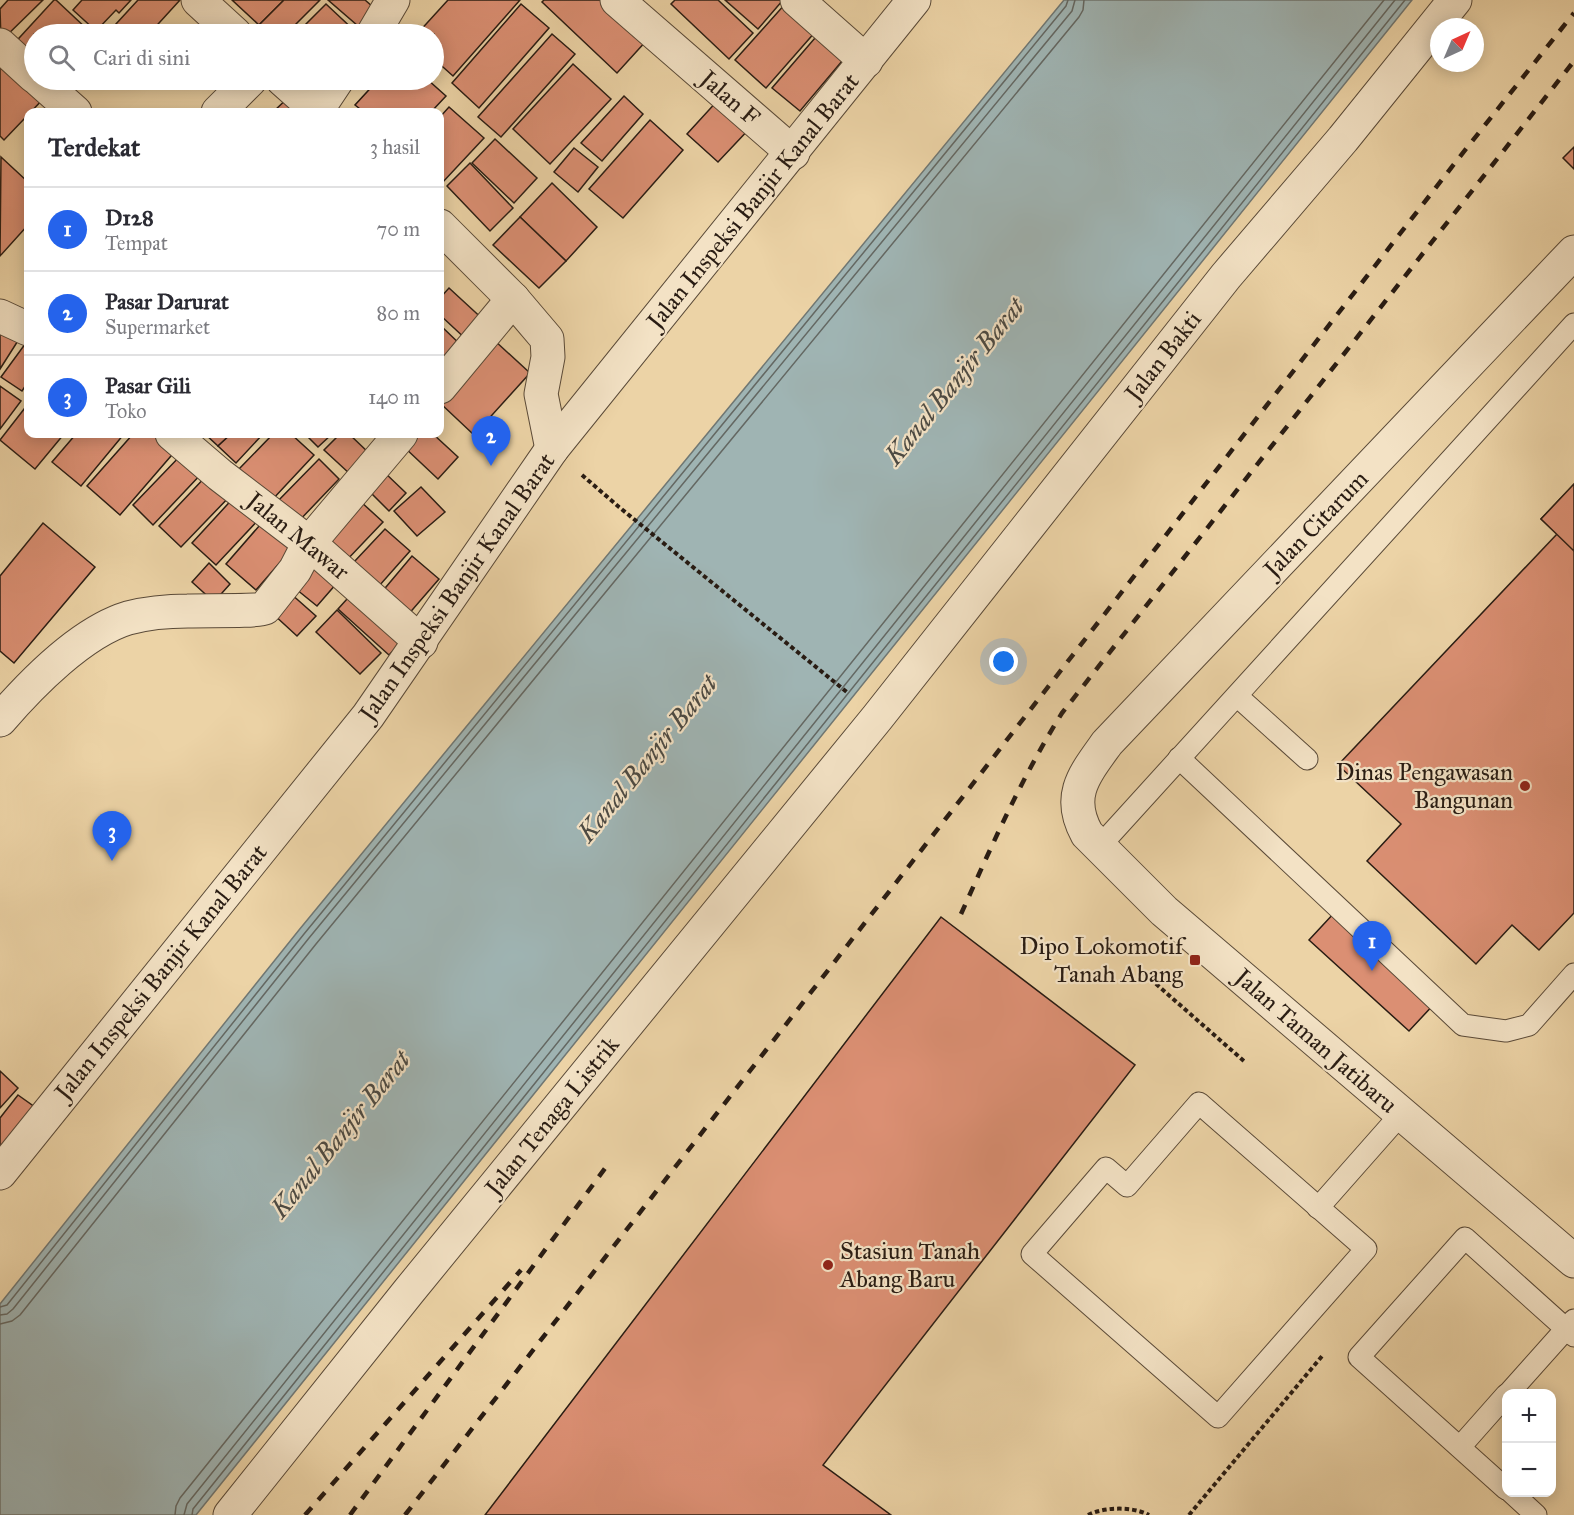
<!DOCTYPE html>
<html lang="id">
<meta charset="utf-8">
<style>
body{margin:0;font-family:"IM FELL Great Primer",serif;background:#f7f7f7;color:#2b2b33}
.controls{position:absolute;right:18px;bottom:18px;display:grid;overflow:hidden;border-radius:12px;box-shadow:0 3px 15px #0003}
.controls button{width:54px;height:54px;display:grid;place-items:center;padding:0;border:0;border-bottom:2px solid #e1e1e2;background:#fff;color:#2b2b33;font:30px sans-serif}
.compass{position:absolute;left:1430px;top:18px;width:54px;height:54px;border-radius:50%;background:#fff;box-shadow:0 3px 15px #0003;rotate:44deg}
.you{position:absolute;left:1004px;top:662px;width:21px;height:21px;margin:-15px;border:4px solid #fff;border-radius:50%;background:#1a73e8;box-shadow:0 0 0 9px #1a73e833}
.badge{display:grid;place-items:center;width:39px;height:39px;border-radius:50%;background:#2563eb;color:#fff;font-size:20px;font-weight:700}
.pin{position:absolute;translate:-50% -50px;filter:drop-shadow(0 2px 3px #0008)}
.pin::after{content:'';position:absolute;top:32px;width:21px;height:18px;background:inherit;clip-path:polygon(0 0,100% 0,50% 100%)}
.list{margin:0;padding:0;list-style:none}
h2{display:flex;justify-content:space-between;align-items:center;height:78px;margin:0;padding:0 24px;font-size:26px}
h2 small{font-size:20px;font-weight:400;color:#7c7c81}
.list li{display:grid;grid-template-columns:39px 1fr auto;gap:18px;align-items:center;box-sizing:border-box;height:84px;padding:0 24px;border-top:2px solid #e1e1e2}
.list b{display:block;font-size:22px;white-space:nowrap}
.list p{margin:0;font-size:20px;white-space:nowrap;color:#7c7c81}
.list em{font-size:20px;font-style:normal;color:#7c7c81}
.icon{flex:none;width:33px;height:33px;fill:none;stroke:currentColor;stroke-width:2;stroke-linecap:round;stroke-linejoin:round}
.map{position:relative;flex:none;width:1574px;height:1515px;overflow:hidden}
.search{position:absolute;background:#fff;box-shadow:0 3px 15px #0003;left:24px;top:24px;width:420px;height:66px;display:flex;align-items:center;gap:15px;box-sizing:border-box;padding:0 21px;border-radius:33px;color:#7c7c81;font-size:22px}
.panel{position:absolute;background:#fff;box-shadow:0 3px 15px #0003;left:24px;top:108px;width:420px;height:330px;border-radius:12px}
.map>svg:first-child{display:block}
.water{fill:#9fb4b3;stroke:#707773;stroke-width:1.5}
.lines{fill:none;stroke-linecap:round;stroke-linejoin:round}
.shore{stroke:#646863;stroke-width:1.5}
.building{fill:#db8f73;stroke:#291c13;stroke-width:1.5}
.service-casing{stroke:#5a4a38;stroke-width:23}
.minor-casing{stroke:#5a4a38;stroke-width:35}
.tertiary-casing{stroke:#5a4a38;stroke-width:35}
.path{stroke:#291c13;stroke-width:4;stroke-dasharray:4.5 3;stroke-linecap:butt}
.service{stroke:#f3e2c5;stroke-width:21}
.minor{stroke:#f3e2c5;stroke-width:33}
.tertiary{stroke:#f3e2c5;stroke-width:33}
.rail{stroke:#291c13;stroke-width:4.5;stroke-dasharray:10 10;stroke-linecap:butt}
.poi-dot{fill:#8f2418;stroke:#f3e2c5;stroke-width:2}
.labels{text-anchor:middle;stroke-width:4.5;stroke-linejoin:round;paint-order:stroke}
.street-label{font-size:24px;fill:#291c13;stroke:#f3e2c5}
.poi-label{font-size:24px;fill:#291c13;stroke:#f3e2c5;text-anchor:end}
.water-label{font-size:26px;font-style:italic;fill:#4c4a43;stroke:#f3e2c5}
</style>
<div class="map">
<svg width="1574" height="1515" viewBox="0 0 1574 1515">
<rect width="100%" height="100%" fill="#ecd3a6"/>
<filter id="stains"><feTurbulence type="fractalNoise" baseFrequency=".00333" numOctaves="4"/><feColorMatrix values="0 0 0 0 .2 0 0 0 0 .09 0 0 0 0 .02 0 0 0 .5 -.17"/></filter>
<radialGradient id="worn" r=".72"><stop offset=".6" stop-color="#630" stop-opacity="0"/><stop offset="1" stop-color="#630" stop-opacity=".3"/></radialGradient>
<polygon class="water" points="1064,0 1412,0 196,1515 0,1515 0,1304 299,930"/>
<g class="lines">
<g class="shore">
<polyline points="0,1307 7,1305 304,934 1066,6 1068,0"/>
<polyline points="0,1315 7,1314 13,1309 309,938 1072,11 1075,0"/>
<polyline points="0,1324 12,1321 20,1315 316,944 1079,17 1083,10 1084,0"/>
<polyline points="175,1515 176,1506 180,1498 1384,0"/>
<polyline points="184,1515 187,1504 1395,0"/>
<polyline points="192,1515 193,1509 1405,0"/>
</g>
</g>
<g class="building">
<polygon points="8,0 43,0 1,41 0,9"/>
<polygon points="54,0 56,0 88,30 84,34 34,34 34,72 9,49"/>
<polygon points="82,0 131,0 119,13 116,10 96,31 73,10"/>
<polygon points="138,0 180,0 149,34 128,34 116,24"/>
<polygon points="232,0 284,0 259,25"/>
<polygon points="284,0 320,0 286,34 268,34 259,25"/>
<polygon points="328,0 365,0 381,14 365,32"/>
<polygon points="448,0 520,0 453,76 434,59 434,34 417,34"/>
<polygon points="544,0 606,0 647,40 617,73 542,2"/>
<polygon points="675,0 718,0 753,33 729,59 671,4"/>
<polygon points="725,0 783,0 758,29"/>
<polygon points="786,3 816,31 766,88 735,60"/>
<polygon points="326,4 358,34 296,34"/>
<polygon points="521,4 549,28 479,108 452,83"/>
<polygon points="821,31 848,54 800,111 772,88"/>
<polygon points="552,34 575,54 501,137 478,117"/>
<polygon points="0,63 45,97 4,140 0,136"/>
<polygon points="573,64 611,99 550,164 513,129"/>
<polygon points="52,80 77,80 63,95"/>
<polygon points="378,80 428,80 446,96 431,112 364,112 355,105"/>
<polygon points="292,94 310,112 273,112"/>
<polygon points="624,96 643,114 602,161 581,143"/>
<polygon points="719,99 751,127 718,162 687,134"/>
<polygon points="449,107 484,138 442,183 440,181 440,117"/>
<polygon points="650,120 683,150 623,218 589,189"/>
<polygon points="495,139 537,178 514,203 472,163"/>
<polygon points="1574,147 1574,169 1563,158"/>
<polygon points="574,148 598,167 578,192 554,172"/>
<polygon points="1,157 28,182 28,225 0,256"/>
<polygon points="470,163 513,208 490,231 447,186"/>
<polygon points="552,183 597,227 566,261 520,217"/>
<polygon points="520,217 566,261 539,288 493,245"/>
<polygon points="449,288 487,323 469,342 440,315 440,298"/>
<polygon points="440,325 464,348 446,367 440,361"/>
<polygon points="0,331 21,336 0,369"/>
<polygon points="28,340 28,382 22,391 1,377"/>
<polygon points="494,340 530,373 474,435 440,403 440,400"/>
<polygon points="0,386 21,401 0,429"/>
<polygon points="28,404 28,434 64,434 35,469 0,440"/>
<polygon points="76,434 124,434 81,486 52,462"/>
<polygon points="133,434 160,434 177,449 120,515 87,486"/>
<polygon points="205,434 231,434 218,446"/>
<polygon points="231,434 263,434 236,463 218,446"/>
<polygon points="273,434 291,434 314,455 272,500 239,469"/>
<polygon points="305,434 332,434 318,447"/>
<polygon points="340,434 349,434 370,454 350,474 324,450"/>
<polygon points="415,434 433,434 458,457 438,479 403,446"/>
<polygon points="183,453 203,472 153,525 133,505"/>
<polygon points="319,459 339,479 296,524 275,504"/>
<polygon points="383,471 406,493 389,511 366,488"/>
<polygon points="209,473 232,494 181,547 159,526"/>
<polygon points="1574,484 1574,913 1539,950 1512,925 1476,964 1367,861 1401,824 1338,765 1557,534 1541,519"/>
<polygon points="1574,484 1574,551 1541,519"/>
<polygon points="421,487 445,512 417,536 394,511"/>
<polygon points="237,494 261,517 216,565 192,543"/>
<polygon points="360,501 383,522 344,563 322,541"/>
<polygon points="266,518 296,544 256,590 226,564"/>
<polygon points="43,523 95,567 14,663 0,651 0,576"/>
<polygon points="385,529 410,551 379,586 354,562"/>
<polygon points="316,554 343,576 317,606 291,585"/>
<polygon points="412,556 439,579 407,616 381,593"/>
<polygon points="209,563 230,584 214,602 192,582"/>
<polygon points="357,588 408,635 389,655 338,609"/>
<polygon points="290,593 316,616 297,636 272,613"/>
<polygon points="337,610 381,653 360,674 316,632"/>
<polygon points="1335,912 1436,1002 1409,1031 1309,940"/>
<polygon points="941,917 1135,1065 823,1465 891,1515 485,1515"/>
<polygon points="0,1071 18,1088 0,1108"/>
<polygon points="18,1095 39,1110 0,1160 0,1118"/>
</g>
<g class="lines">
<defs>
<g id="service">
<polyline points="1237,696 1307,759"/>
<polyline points="1179,758 1463,1025 1506,1031 1529,1025 1574,974"/>
<polyline points="1099,847 1574,324"/>
<polygon points="1199,1103 1366,1249 1218,1417 1032,1254 1106,1168 1127,1186"/>
<polyline points="1318,1208 1401,1114"/>
<polyline points="1508,1394 1574,1320"/>
<polyline points="1460,1447 1506,1395"/>
<polyline points="1506,1489 1359,1357 1465,1238 1574,1336"/>
<polyline points="1511,1492 1536,1515"/>
</g>
<g id="minor">
<polyline points="198,0 235,34"/>
<polyline points="617,0 793,153"/>
<polyline points="797,0 866,61"/>
<polyline points="373,34 393,0"/>
<polyline points="0,45 34,76"/>
<polyline points="39,80 75,112"/>
<polyline points="283,80 319,112"/>
<polyline points="317,110 337,80"/>
<polyline points="218,112 250,80"/>
<polyline points="440,226 513,299 547,339 548,357 541,394 552,449"/>
<polyline points="0,316 28,329"/>
<polyline points="440,387 513,299"/>
<polyline points="172,434 220,475 309,543 421,642"/>
<path d="M0,720C31,684 82,632 128,618C147,613 169,611 188,611C202,610 256,612 265,608L295,570L309,543L401,434"/>
<polyline points="0,1173 368,716 552,449 914,0"/>
<polyline points="230,1515 409,1291 877,718 1226,276 1343,139 1455,0"/>
</g>
<path id="tertiary" d="M1574,252L1107,743C1084,775 1066,796 1087,834L1164,911L1574,1261"/>
</defs>
<use href="#service" class="service-casing"/>
<use href="#minor" class="minor-casing"/>
<use href="#tertiary" class="tertiary-casing"/>
<g class="path">
<polyline points="582,475 619,507 848,693"/>
<polyline points="1139,969 1245,1062"/>
<path d="M1088,1515C1104,1507 1132,1506 1149,1515"/>
<polyline points="1189,1515 1323,1355"/>
</g>
<use href="#service" class="service"/>
<use href="#minor" class="minor"/>
<use href="#tertiary" class="tertiary"/>
<g class="rail">
<path d="M961,914C992,845 1022,777 1062,713L1574,61"/>
<polyline points="305,1515 521,1270"/>
<polyline points="350,1515 606,1167"/>
<polyline points="405,1515 1458,159 1574,13"/>
</g>
</g>
<g class="poi-dot">
<circle cx="1525" cy="786" r="6"/>
<rect x="1189" y="954" width="12" height="12" rx="3"/>
<circle cx="828" cy="1265" r="6"/>
</g>
<g class="labels">
<g class="street-label">
<text transform="translate(730 98) rotate(41)" y="8">Jalan F</text>
<text transform="translate(753 201) rotate(-51)" y="8">Jalan Inspeksi Banjir Kanal Barat</text>
<text transform="translate(1163 356) rotate(-52)" y="8">Jalan Bakti</text>
<text transform="translate(1316 524) rotate(-46)" y="8">Jalan Citarum</text>
<text transform="translate(298 536) rotate(39)" y="8">Jalan Mawar</text>
<text transform="translate(457 587) rotate(-55)" y="8">Jalan Inspeksi Banjir Kanal Barat</text>
<text transform="translate(161 972) rotate(-51)" y="8">Jalan Inspeksi Banjir Kanal Barat</text>
<text transform="translate(1316 1041) rotate(41)" y="8">Jalan Taman Jatibaru</text>
<text transform="translate(552 1116) rotate(-51)" y="8">Jalan Tenaga Listrik</text>
</g>
<g class="poi-label">
<text x="1513" y="780">Dinas Pengawasan<tspan x="1513" dy="28">Bangunan</tspan></text>
<text x="1183" y="954">Dipo Lokomotif<tspan x="1183" dy="28">Tanah Abang</tspan></text>
<text x="840" y="1259" text-anchor="start">Stasiun Tanah<tspan x="840" dy="28">Abang Baru</tspan></text>
</g>
<g class="water-label">
<text transform="translate(954 381) rotate(-51)" y="9">Kanal Banjir Barat</text>
<text transform="translate(647 758) rotate(-51)" y="9">Kanal Banjir Barat</text>
<text transform="translate(340 1134) rotate(-51)" y="9">Kanal Banjir Barat</text>
</g>
</g>
<rect width="100%" height="100%" filter="url(#stains)"/>
<rect width="100%" height="100%" fill="url(#worn)"/>
</svg>
<div class="controls">
<button>+</button>
<button>−</button>
</div>
<svg class="compass" viewBox="-18 -18 36 36"><path d="M0-13l5 13h-10z" fill="#e53935"/><path d="M0 13l5-13h-10z" fill="#7c7c81"/></svg>
<div class="you"></div>
<div class="pin badge" style="left:1372px;top:971px">1</div>
<div class="pin badge" style="left:491px;top:466px">2</div>
<div class="pin badge" style="left:112px;top:861px">3</div>
<div class="search"><svg class="icon" aria-label="search" viewBox="0 0 24 24"><circle cx="10" cy="10" r="6"/><path d="M15 15l6 6"/></svg>Cari di sini</div>
<section class="panel">
<h2>Terdekat<small>3 hasil</small></h2>
<ul class="list">
<li><span class="badge">1</span><div><b>D128</b><p>Tempat</p></div><em>70 m</em></li>
<li><span class="badge">2</span><div><b>Pasar Darurat</b><p>Supermarket</p></div><em>80 m</em></li>
<li><span class="badge">3</span><div><b>Pasar Gili</b><p>Toko</p></div><em>140 m</em></li>
</ul>
</section>
</div>
